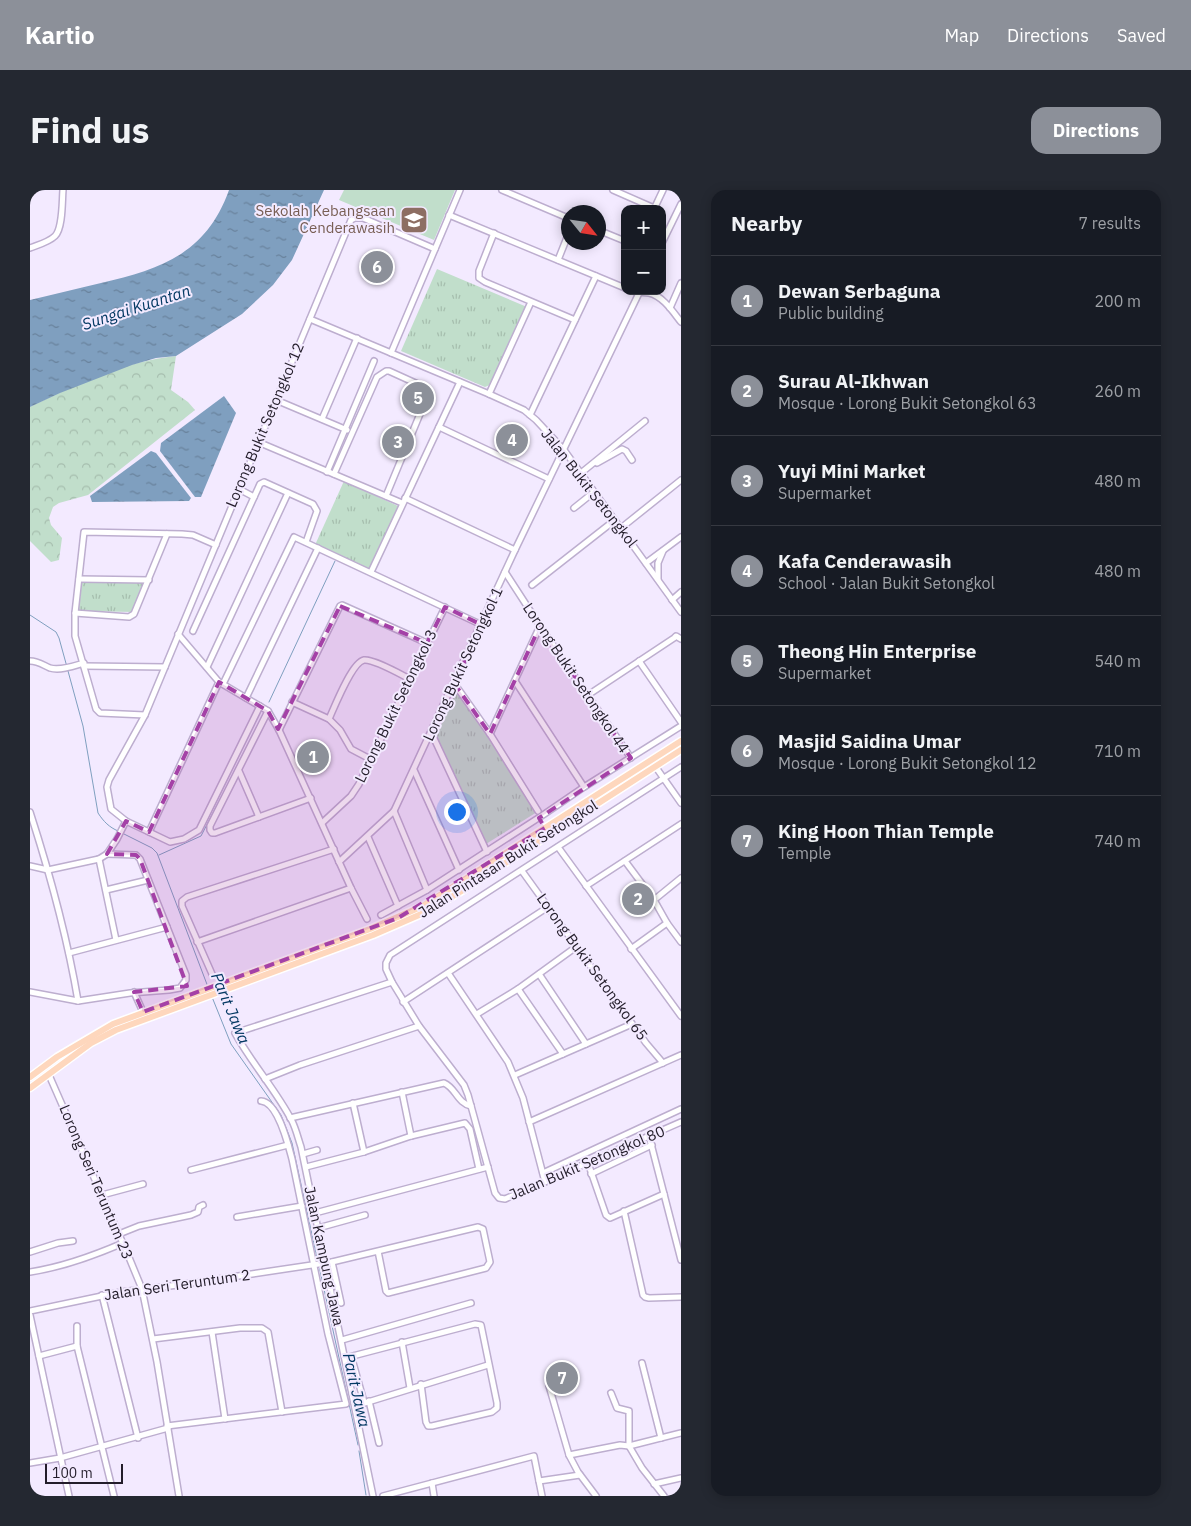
<!DOCTYPE html>
<meta charset="utf-8">
<style>
body{margin:0;font-family:"IBM Plex Sans",sans-serif;background:#242831;color:#f1f3f6}
.controls{position:absolute;right:15px;top:15px;display:grid;overflow:hidden;border-radius:10px;box-shadow:0 2px 12px #0003}
.controls button{width:45px;height:45px;display:grid;place-items:center;padding:0;border:0;border-bottom:1px solid #363941;background:#171b24;color:#f1f3f6;font:25px sans-serif}
.compass{position:absolute;left:531px;top:15px;width:45px;height:45px;border-radius:50%;background:#171b24;box-shadow:0 2px 12px #0003;rotate:120deg}
.scale{position:absolute;left:15px;bottom:12px;width:78px;box-sizing:border-box;padding-left:5px;border:2px solid #231d2a;border-top:0;font-size:14px;line-height:18px;white-space:nowrap;color:#231d2a;-webkit-text-stroke:4px #f3eaff;paint-order:stroke}
.you{position:absolute;left:426px;top:621px;width:18px;height:18px;margin:-12px;border:4px solid #fff;border-radius:50%;background:#1a73e8;box-shadow:0 0 0 8px #1a73e833}
.badge{display:grid;place-items:center;width:32px;height:32px;border-radius:50%;background:#8c9099;color:#fff;font-size:16px;font-weight:700}
.pin{position:absolute;translate:-50% -50%;border:2px solid #fff;box-shadow:0 1px 5px #0006}
.list{margin:0;padding:0;list-style:none}
h2{display:flex;justify-content:space-between;align-items:center;height:65px;margin:0;padding:0 20px;font-size:21px}
h2 small{font-size:16px;font-weight:400;color:#9ea1a6}
.list li{display:grid;grid-template-columns:32px 1fr auto;gap:15px;align-items:center;box-sizing:border-box;height:90px;padding:0 20px;border-top:1px solid #363941}
.list b{display:block;font-size:19px;white-space:nowrap}
.list p{margin:0;font-size:16px;white-space:nowrap;color:#9ea1a6}
.list em{font-size:16px;font-style:normal;color:#9ea1a6}
.map{position:relative;flex:none;width:651px;height:1306px;overflow:hidden;border-radius:15px}
header{display:flex;align-items:center;gap:30px;box-sizing:border-box;height:70px;padding:0 25px;background:#8c9099;color:#fff}
header strong{font-size:24px}
nav{display:flex;gap:28px;margin-inline-start:auto;font-size:18px}
.intro{display:flex;align-items:center;justify-content:space-between;box-sizing:border-box;height:120px;padding:0 30px}
h1{margin:0;font-size:35px}
.button{padding:12px 22px;border-radius:15px;background:#8c9099;color:#fff;font-size:18px;font-weight:700}
main{display:flex;gap:30px;padding:0 30px}
aside{flex:1;background:#171b24;border-radius:15px;box-shadow:0 2px 12px #0003}
.map>svg:first-child{display:block}
.forest{fill:url(#forest-crowns)}
.park{fill:url(#park-tufts)}
.pitch{fill:#c1decb}
.water{fill:url(#water-ripples)}
.lines{fill:none;stroke-linecap:round;stroke-linejoin:round}
.stream{stroke:#7f9fbf;stroke-width:1}
.minor-casing{stroke:#bdaecf;stroke-width:8}
.major-casing{stroke:#fff;stroke-width:9}
.minor{stroke:#fff;stroke-width:5}
.major{stroke:#fed7bd;stroke-width:6}
.marked{fill:#a441a7;fill-opacity:0.2;stroke:#a441a7;stroke-width:4;stroke-dasharray:10 6;stroke-linejoin:round}
.labels{text-anchor:middle;stroke-width:4;stroke-linejoin:round;paint-order:stroke}
.education-label{font-size:15px;fill:#785e54;stroke:#f3eaff;text-anchor:end}
.street-label{font-size:15px;fill:#231d2a;stroke:#f3eaff}
.water-label{font-size:16px;font-style:italic;fill:#043963;stroke:#f3eaff}
</style>
<header>
<strong>Kartio</strong>
<nav><a>Map</a><a>Directions</a><a>Saved</a></nav>
</header>
<div class="intro"><h1>Find us</h1><a class="button">Directions</a></div>
<main>
<div class="map">
<svg width="651" height="1306" viewBox="0 0 651 1306">
<defs>
<pattern id="forest-crowns" width="20" height="18" patternUnits="userSpaceOnUse" patternTransform="scale(1.25)"><rect width="20" height="18" fill="#c1decb"/><path d="M2 6a3 3 0 1 1 6 0M12 15a3 3 0 1 1 6 0" fill="none" stroke="#a6beae"/></pattern>
<pattern id="park-tufts" width="24" height="20" patternUnits="userSpaceOnUse" patternTransform="scale(1.25)"><rect width="24" height="20" fill="#c1decb"/><path d="M3 7l-1-3M5 7V3M7 7l1-3M15 17l-1-3M17 17v-4M19 17l1-3" fill="none" stroke="#a6beae"/></pattern>
<pattern id="water-ripples" width="26" height="14" patternUnits="userSpaceOnUse" patternTransform="scale(1.25)"><rect width="26" height="14" fill="#7f9fbf"/><path d="M2 4q2-2 4 0t4 0M15 11q2-2 4 0t4 0" fill="none" stroke="#68819b"/></pattern>
</defs>
<rect width="100%" height="100%" fill="#f3eaff"/>
<path class="forest" d="M146,166L141,200L158,212L165,220L58,305L29,313L23,317L19,328L21,335L32,348L29,370L21,372L0,351V217C45,195 95,171 146,166Z"/>
<g class="park">
<polygon points="407,79 497,117 462,194 455,197 371,161"/>
<polygon points="314,291 370,317 340,380 285,355"/>
<polygon points="51,390 118,391 104,422 48,421"/>
<polygon points="427,500 507,622 456,654 405,548"/>
</g>
<polygon class="pitch" points="314,0 425,0 404,50 309,10"/>
<g class="water">
<path d="M199,0H294L262,70L243,95L212,124L146,166L126,168L102,175L30,203L0,217V110C24,104 47,99 71,93C131,79 176,64 199,0Z"/>
<polygon points="194,206 206,223 171,307 165,307 130,261 131,253"/>
<polygon points="121,261 126,263 161,308 159,311 62,312 60,306"/>
</g>
<g class="lines">
<g class="stream">
<polyline points="0,425 26,442 29,448 37,477"/>
<path d="M38,481L53,536L68,623C74,632 79,637 88,641"/>
<polyline points="239,512 305,371"/>
<polyline points="92,643 122,658 127,663 178,797"/>
<polyline points="129,665 171,646 233,526"/>
<polyline points="182,807 201,854 251,925 262,953 288,1072"/>
<polyline points="289,1076 328,1255"/>
<polyline points="329,1261 336,1305"/>
</g>
<defs>
<g id="minor">
<polyline points="472,0 538,28"/>
<polyline points="583,0 624,18"/>
<polyline points="624,19 633,0"/>
<polyline points="419,25 595,98"/>
<polyline points="568,40 595,51"/>
<polyline points="464,43 449,81 449,88 455,92 545,130"/>
<polyline points="632,53 651,14"/>
<path d="M0,58C8,55 19,52 25,46C33,38 32,11 33,0"/>
<polyline points="528,70 538,45"/>
<path d="M603,101C608,103 613,102 619,103C633,106 643,122 651,132"/>
<polyline points="640,118 651,93"/>
<polyline points="280,129 459,204 494,220 506,230 534,260 651,422"/>
<polyline points="361,163 430,0"/>
<polyline points="459,204 501,112"/>
<polyline points="246,210 317,240"/>
<polyline points="500,225 566,86"/>
<polyline points="292,229 327,148"/>
<polyline points="409,237 519,289"/>
<polyline points="228,252 372,313"/>
<polyline points="567,273 592,259 596,261 602,270"/>
<polyline points="297,282 344,171"/>
<polyline points="551,283 615,231"/>
<polyline points="304,284 347,187 356,181 359,181 392,196 395,198 397,207 356,306"/>
<polyline points="209,299 224,307"/>
<polyline points="375,308 485,360"/>
<polyline points="544,318 564,302"/>
<polyline points="591,338 651,290"/>
<polyline points="616,373 651,347"/>
<polyline points="341,382 430,192"/>
<polyline points="475,382 510,436 601,568"/>
<polyline points="49,389 119,390"/>
<polyline points="628,389 628,373 633,361"/>
<polyline points="502,395 585,330"/>
<polyline points="642,410 651,402"/>
<polyline points="45,423 99,427 104,424 137,344"/>
<polyline points="163,441 230,294 234,292 283,314 287,321 276,352"/>
<polyline points="148,444 189,492 238,521 249,540 321,698 337,729"/>
<path d="M0,471C8,471 13,475 20,478C30,481 44,476 54,473"/>
<polyline points="609,471 651,532"/>
<polyline points="54,476 135,477"/>
<polyline points="177,477 258,303"/>
<polyline points="485,491 554,597"/>
<polyline points="424,493 460,544 508,621"/>
<polyline points="193,494 264,347 452,435"/>
<polyline points="558,505 644,448 646,446 651,449"/>
<polyline points="216,508 288,358"/>
<polyline points="262,512 299,529 310,540 321,559 342,570"/>
<polyline points="230,516 169,640 154,649 140,652 96,631 81,619 77,597 79,590 115,525 321,30 325,28 333,28 405,59"/>
<polyline points="238,521 180,636 180,640 182,643 185,643 281,608"/>
<polyline points="115,525 70,523 66,519 45,446 45,423 54,342 152,344 163,345 186,355"/>
<path d="M299,529C304,518 322,472 334,470C344,469 370,484 380,489"/>
<polyline points="249,540 310,416 312,415 397,453"/>
<polyline points="401,542 457,662"/>
<polyline points="460,544 510,436"/>
<polyline points="625,576 651,613"/>
<polyline points="651,577 360,765 356,773 356,779 362,792 389,836 434,895 438,905 465,1003 469,1008 475,1009 651,932"/>
<polyline points="384,580 429,680"/>
<polyline points="209,581 229,627"/>
<polyline points="364,621 397,700"/>
<path d="M0,622C20,684 37,746 48,811"/>
<polyline points="292,633 321,606 329,594 415,417"/>
<polyline points="119,642 189,492"/>
<polyline points="338,647 368,716"/>
<polyline points="528,657 651,826"/>
<polyline points="69,669 86,750"/>
<polyline points="595,671 624,710 637,733 651,752"/>
<polyline points="309,672 364,621 485,360 610,101"/>
<polyline points="0,676 18,680 69,669 77,664 87,649 96,631"/>
<polyline points="492,681 616,853 633,873"/>
<polyline points="556,696 651,634"/>
<polyline points="76,700 118,690"/>
<polyline points="624,710 651,688"/>
<polyline points="351,725 397,700 513,625 554,597 651,536"/>
<polyline points="167,752 321,698"/>
<polyline points="601,759 637,733"/>
<polyline points="39,763 137,737"/>
<polyline points="418,783 478,872 493,908 515,992"/>
<polyline points="182,784 152,716 152,711 157,707 304,659"/>
<polyline points="509,784 556,854"/>
<polyline points="488,799 533,864"/>
<polyline points="0,802 48,811 100,803 139,800 150,798 156,790 156,785 110,669 106,665 77,664"/>
<polyline points="104,802 113,822"/>
<polyline points="373,812 518,717"/>
<polyline points="447,824 488,799 546,757"/>
<polyline points="19,885 98,1065 112,1099 127,1172 149,1306"/>
<polyline points="485,885 602,834"/>
<polyline points="235,889 270,875 389,836"/>
<polyline points="372,902 381,946"/>
<polyline points="323,913 334,962"/>
<path d="M260,928L414,893C426,898 427,913 441,916"/>
<polyline points="499,932 651,865"/>
<polyline points="619,946 651,1070"/>
<polyline points="273,964 287,960"/>
<polyline points="558,973 576,1025 580,1028 634,1004"/>
<polyline points="276,977 334,962 381,946 435,933 440,939 449,979"/>
<polyline points="161,980 258,955"/>
<polyline points="513,983 651,919"/>
<polyline points="561,984 622,955"/>
<polyline points="72,1005 113,994"/>
<polyline points="594,1021 613,1105 615,1107 619,1108 651,1107"/>
<polyline points="285,1023 458,977"/>
<polyline points="207,1027 272,1016"/>
<polyline points="288,1038 335,1025"/>
<polyline points="89,1044 109,1036 161,1025 168,1022 169,1017 173,1015"/>
<polyline points="0,1062 28,1053 43,1051"/>
<polyline points="302,1072 311,1113"/>
<path d="M0,1082C33,1077 63,1066 93,1053"/>
<polyline points="72,1105 108,1248"/>
<polyline points="0,1121 91,1102 148,1095 302,1072 448,1037 453,1039 460,1072 456,1078 358,1103 356,1101 348,1061"/>
<polyline points="0,1125 39,1306"/>
<polyline points="47,1136 47,1156"/>
<polyline points="182,1142 195,1229"/>
<polyline points="123,1149 210,1138 232,1138 238,1142 252,1222"/>
<polyline points="312,1150 441,1113"/>
<polyline points="372,1152 380,1198"/>
<polyline points="9,1166 47,1156 84,1306"/>
<polyline points="324,1166 322,1169 334,1212"/>
<polyline points="315,1168 445,1134 451,1135 467,1213 467,1218 462,1222 402,1236 398,1236 396,1232 391,1194"/>
<polyline points="612,1173 631,1248"/>
<polyline points="519,1196 539,1265 548,1282 566,1306"/>
<polyline points="581,1203 587,1218 599,1221 599,1256"/>
<polyline points="339,1211 349,1253"/>
<polyline points="325,1216 458,1175"/>
<path d="M137,1236L316,1214L298,1144L262,969C258,954 248,912 231,911"/>
<polyline points="599,1256 612,1278 634,1306"/>
<polyline points="539,1265 590,1255 599,1256 651,1243"/>
<polyline points="0,1273 30,1268 138,1238"/>
<polyline points="509,1291 550,1285"/>
<polyline points="402,1293 404,1306"/>
<polyline points="624,1294 651,1288"/>
<path d="M343,1306L271,957C268,948 266,939 262,931C246,900 222,874 205,843L362,792"/>
<polyline points="353,1306 504,1266 512,1306"/>
</g>
<g id="major">
<polyline points="0,887 27,867 83,834 340,739 393,716 651,551"/>
<polyline points="0,898 61,853 86,840 343,745 396,722 435,699 651,560"/>
</g>
</defs>
<use href="#minor" class="minor-casing"/>
<use href="#major" class="major-casing"/>
<use href="#minor" class="minor"/>
<use href="#major" class="major"/>
</g>
<path class="marked" d="M310,416L397,453L415,417L452,435L424,493L460,544L510,436L601,568L509,628L515,638L368,728L113,822L104,802L157,796L110,669L106,665L77,664L96,631L119,642L189,492L238,521L248,539Z"/>
<defs>
<symbol id="school-square" viewBox="-11 -11 22 22"><rect x="-9" y="-9" width="18" height="18" rx="4" fill="#8d6e63" stroke="#f3eaff"/><path d="M0-5L7-2L0 1L-7-2ZM-4 1L0 2.5L4 1V4Q0 6-4 4Z" fill="#fff"/></symbol>
</defs>
<g fill-rule="evenodd">
<use href="#school-square" x="368" y="14" width="32" height="32"/>
</g>
<g class="labels">
<g class="education-label">
<text x="365" y="26">Sekolah Kebangsaan<tspan x="365" dy="17">Cenderawasih</tspan></text>
</g>
<g class="street-label">
<text transform="translate(235 235) rotate(-67)" y="5">Lorong Bukit Setongkol 12</text>
<text transform="translate(559 298) rotate(52)" y="5">Jalan Bukit Setongkol</text>
<text transform="translate(433 474) rotate(-65)" y="5">Lorong Bukit Setongkol 1</text>
<text transform="translate(546 488) rotate(56)" y="5">Lorong Bukit Setongkol 44</text>
<text transform="translate(366 516) rotate(-64)" y="5">Lorong Bukit Setongkol 3</text>
<text transform="translate(478 669) rotate(-32)" y="5">Jalan Pintasan Bukit Setongkol</text>
<text transform="translate(562 777) rotate(54)" y="5">Lorong Bukit Setongkol 65</text>
<text transform="translate(557 973) rotate(-23)" y="5">Jalan Bukit Setongkol 80</text>
<text transform="translate(66 992) rotate(67)" y="5">Lorong Seri Teruntum 23</text>
<text transform="translate(294 1066) rotate(78)" y="5">Jalan Kampung Jawa</text>
<text transform="translate(147 1095) rotate(-8)" y="5">Jalan Seri Teruntum 2</text>
</g>
<g class="water-label">
<text transform="translate(106 117) rotate(-18)" y="6">Sungai Kuantan</text>
<text transform="translate(201 818) rotate(67)" y="6">Parit Jawa</text>
<text transform="translate(327 1200) rotate(77)" y="6">Parit Jawa</text>
</g>
</g>
</svg>
<div class="controls">
<button>+</button>
<button>−</button>
</div>
<svg class="compass" viewBox="-18 -18 36 36"><path d="M0-13l5 13h-10z" fill="#e53935"/><path d="M0 13l5-13h-10z" fill="#9ea1a6"/></svg>
<div class="scale">100 m</div>
<div class="you"></div>
<div class="pin badge" style="left:283px;top:567px">1</div>
<div class="pin badge" style="left:608px;top:709px">2</div>
<div class="pin badge" style="left:368px;top:252px">3</div>
<div class="pin badge" style="left:482px;top:250px">4</div>
<div class="pin badge" style="left:388px;top:208px">5</div>
<div class="pin badge" style="left:347px;top:77px">6</div>
<div class="pin badge" style="left:532px;top:1188px">7</div>
</div>
<aside>
<h2>Nearby<small>7 results</small></h2>
<ul class="list">
<li><span class="badge">1</span><div><b>Dewan Serbaguna</b><p>Public building</p></div><em>200 m</em></li>
<li><span class="badge">2</span><div><b>Surau Al-Ikhwan</b><p>Mosque · Lorong Bukit Setongkol 63</p></div><em>260 m</em></li>
<li><span class="badge">3</span><div><b>Yuyi Mini Market</b><p>Supermarket</p></div><em>480 m</em></li>
<li><span class="badge">4</span><div><b>Kafa Cenderawasih</b><p>School · Jalan Bukit Setongkol</p></div><em>480 m</em></li>
<li><span class="badge">5</span><div><b>Theong Hin Enterprise</b><p>Supermarket</p></div><em>540 m</em></li>
<li><span class="badge">6</span><div><b>Masjid Saidina Umar</b><p>Mosque · Lorong Bukit Setongkol 12</p></div><em>710 m</em></li>
<li><span class="badge">7</span><div><b>King Hoon Thian Temple</b><p>Temple</p></div><em>740 m</em></li>
</ul>
</aside>
</main>
